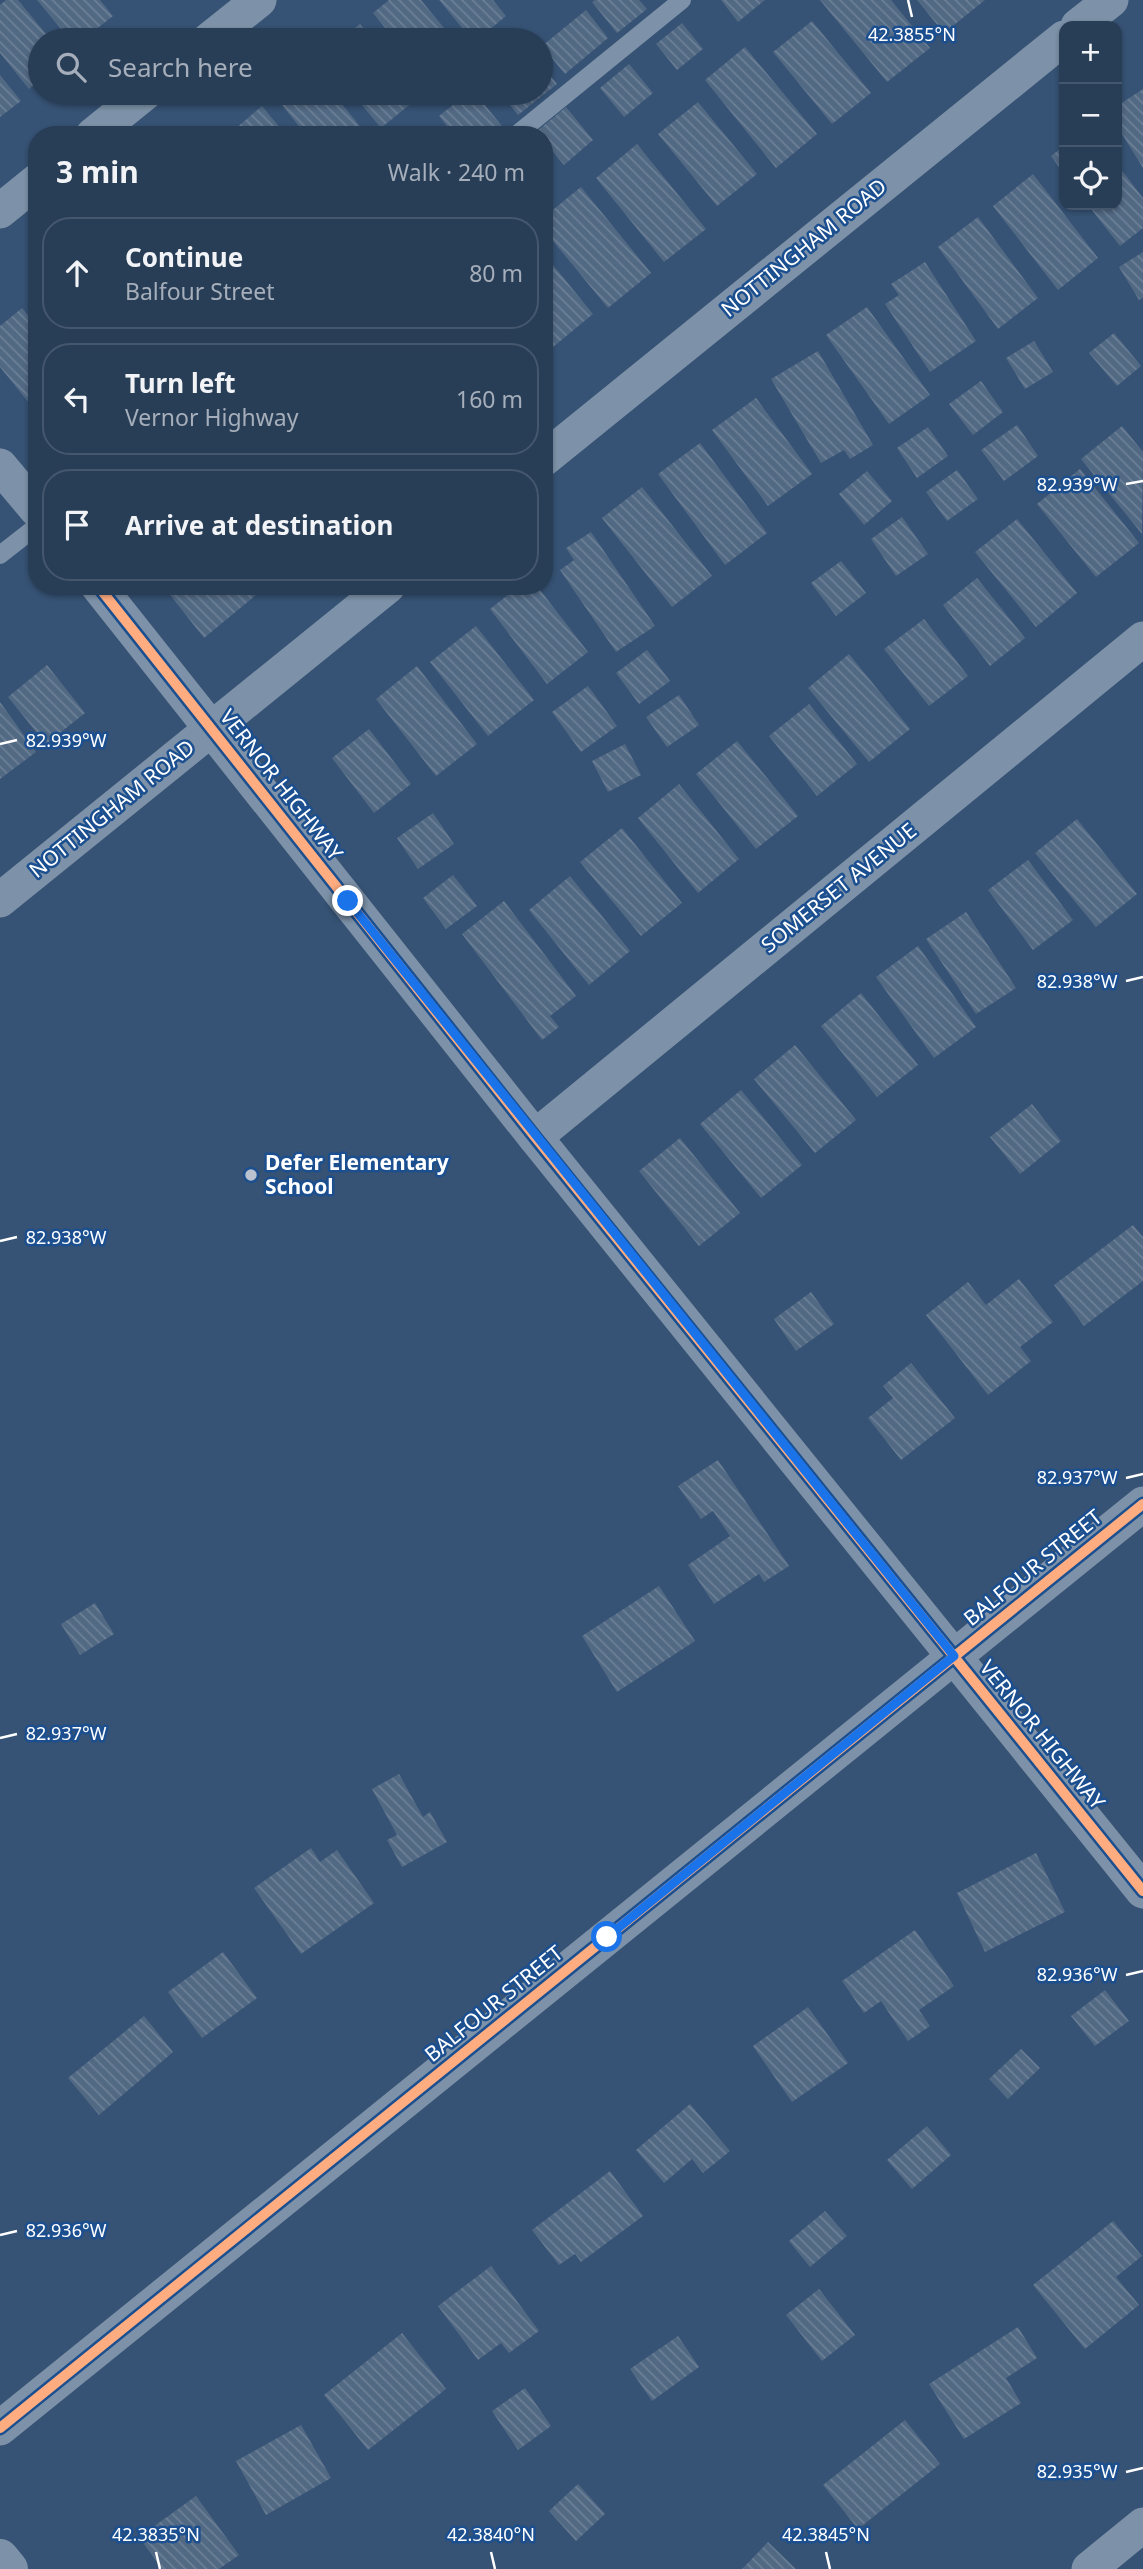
<!DOCTYPE html>
<meta charset="utf-8">
<style>
body{margin:0;font-family:"Noto Sans",sans-serif;background:#344961;color:#f1f3f6}
.controls{position:absolute;right:21px;top:21px;display:grid;overflow:hidden;border-radius:14px;box-shadow:0 2px 5px #0004}
.controls button{width:63px;height:63px;display:grid;place-items:center;padding:0;border:0;border-bottom:2px solid #44576d;background:#283e57;color:#f1f3f6;font:35px sans-serif}
.stop{position:absolute;width:21px;height:21px;margin:-16px;border:5px solid #1a73e8;border-radius:50%;background:#fff}
.stop.end{background:#1a73e8;border-color:#fff;box-shadow:0 2px 7px #0008}
.list{margin:0;padding:0;list-style:none}
h2{display:flex;justify-content:space-between;align-items:center;height:91px;margin:0;padding:0 28px;font-size:30px}
h2 small{font-size:23px;font-weight:400;color:#a5aeba}
.list li{display:grid;grid-template-columns:46px 1fr auto;gap:21px;align-items:center;box-sizing:border-box;height:112px;margin:0 14px 14px;padding:0 14px;border:2px solid #44576d;border-radius:28px}
.list b{display:block;font-size:26px;white-space:nowrap}
.list p{margin:0;font-size:23px;white-space:nowrap;color:#a5aeba}
.list em{font-size:23px;font-style:normal;color:#a5aeba}
.icon{flex:none;width:38px;height:38px;fill:none;stroke:currentColor;stroke-width:2;stroke-linecap:round;stroke-linejoin:round}
.map{position:relative;flex:none;width:1143px;height:2569px;overflow:hidden}
.search{position:absolute;background:#283e57;box-shadow:0 2px 5px #0004;left:28px;top:28px;width:525px;height:77px;display:flex;align-items:center;gap:18px;box-sizing:border-box;padding:0 24px;border-radius:38px;color:#a5aeba;font-size:26px}
.panel{position:absolute;background:#283e57;box-shadow:0 2px 5px #0004;left:28px;top:126px;width:525px;height:469px;border-radius:28px}
.map>svg:first-child{display:block}
.building{fill:url(#building-back-hatch)}
.lines{fill:none;stroke-linecap:round;stroke-linejoin:round}
.service{stroke:#7d92a8;stroke-width:18}
.minor{stroke:#7d92a8;stroke-width:35}
.tertiary{stroke:#7d92a8;stroke-width:38}
.cycleway-casing{stroke:#1b4f8f;stroke-width:15}
.cycleway{stroke:#ffac80;stroke-width:10}
.route{stroke:#1a73e8;stroke-width:9}
.ticks{fill:none;stroke:#fff;stroke-width:2.5}
.poi-dot{fill:#b9c2ce;stroke:#1b4f8f;stroke-width:2.5}
.labels{text-anchor:middle;stroke-width:5;stroke-linejoin:round;paint-order:stroke}
.street-label{font-size:21px;fill:#fff;stroke:#1b4f8f}
.poi-label{font-size:21px;font-weight:bold;fill:#fff;stroke:#1b4f8f;text-anchor:start}
.ticks-label{font-size:18px;text-anchor:middle;fill:#fff;stroke:#1b4f8f;stroke-width:5;stroke-linejoin:round;paint-order:stroke}
</style>
<div class="map">
<svg width="1143" height="2569" viewBox="0 0 1143 2569">
<defs>
<pattern id="building-back-hatch" width="6" height="6" patternUnits="userSpaceOnUse" patternTransform="scale(1.75)"><rect width="6" height="6" fill="#526984"/><path d="M-1 5l2 2M0 0l6 6M5-1l2 2" fill="none" stroke="#6c8096"/></pattern>
</defs>
<rect width="100%" height="100%" fill="#365274"/>
<g class="building">
<polygon points="6,0 18,0 51,40 40,40 40,80 29,89 0,53 0,5"/>
<polygon points="37,0 100,0 113,16 82,40 70,40"/>
<polygon points="389,0 421,0 454,40 395,40 373,13"/>
<polygon points="439,0 493,0 506,16 477,40 472,40"/>
<polygon points="595,0 639,0 647,9 617,33 592,2"/>
<polygon points="721,0 765,0 738,22"/>
<polygon points="820,0 891,0 930,48 887,82"/>
<polygon points="917,0 985,0 944,33"/>
<polygon points="586,10 608,38 565,74 542,46"/>
<polygon points="812,21 871,93 832,124 773,52"/>
<polygon points="682,23 703,49 677,70 656,44"/>
<polygon points="360,24 372,40 340,40"/>
<polygon points="745,47 817,134 776,168 705,80"/>
<polygon points="541,64 557,84 518,115 500,93 541,93"/>
<polygon points="629,64 653,93 624,117 600,88"/>
<polygon points="0,75 21,101 0,117"/>
<polygon points="1143,89 1143,168 1117,126 1117,106"/>
<polygon points="277,93 333,93 367,135 306,135 274,95"/>
<polygon points="352,93 415,93 419,97 381,128"/>
<polygon points="468,93 475,93 502,126 491,135 454,135 439,116"/>
<polygon points="698,102 757,174 717,206 658,134"/>
<polygon points="262,106 286,135 228,135"/>
<polygon points="566,107 593,140 564,165 544,141 544,135 536,132"/>
<polygon points="637,144 706,229 664,262 596,178"/>
<polygon points="1064,146 1064,174 1051,156"/>
<polygon points="1117,164 1143,198 1143,228 1120,246 1088,205 1117,205"/>
<polygon points="1033,174 1098,258 1058,290 993,206"/>
<polygon points="581,187 651,273 608,308 544,230 544,217"/>
<polygon points="978,217 1038,298 998,329 938,247"/>
<polygon points="1143,252 1143,298 1139,300 1119,267"/>
<polygon points="544,254 593,314 553,347 544,336"/>
<polygon points="925,262 976,341 930,372 885,304 899,295 891,284"/>
<polygon points="867,307 930,395 889,424 826,335"/>
<polygon points="22,308 37,326 37,413 0,367 0,326"/>
<polygon points="1114,333 1141,366 1117,386 1089,353"/>
<polygon points="1034,341 1053,372 1025,389 1006,358"/>
<polygon points="818,351 873,445 850,459 844,450 821,463 771,379"/>
<polygon points="981,381 1003,412 973,435 949,404"/>
<polygon points="756,398 812,474 768,506 712,430"/>
<polygon points="1017,425 1038,456 1004,481 981,450"/>
<polygon points="1122,426 1143,452 1142,534 1081,459"/>
<polygon points="928,427 948,456 917,478 897,448"/>
<polygon points="700,443 767,533 725,565 658,474"/>
<polygon points="1080,469 1139,543 1096,577 1037,504"/>
<polygon points="957,470 978,499 947,521 926,492"/>
<polygon points="867,471 892,501 864,525 839,494"/>
<polygon points="642,487 712,576 672,607 602,518"/>
<polygon points="902,517 928,554 896,576 871,539"/>
<polygon points="1017,519 1077,593 1036,627 975,552"/>
<polygon points="591,532 655,626 616,652 560,570 574,560 566,548"/>
<polygon points="841,561 866,593 836,616 811,583"/>
<polygon points="977,578 1025,638 990,666 943,605"/>
<polygon points="163,586 257,586 261,591 204,638"/>
<polygon points="519,586 537,586 588,652 547,684 490,609"/>
<polygon points="924,619 968,676 929,706 884,649"/>
<polygon points="476,626 534,700 488,736 430,662"/>
<polygon points="647,650 670,681 639,704 616,673"/>
<polygon points="849,654 910,729 869,762 808,688"/>
<polygon points="47,665 85,713 46,744 8,697"/>
<polygon points="417,666 477,744 436,776 376,699"/>
<polygon points="588,686 617,726 581,752 552,712"/>
<polygon points="679,695 699,725 667,747 646,717"/>
<polygon points="0,702 36,752 0,779"/>
<polygon points="809,704 857,764 817,796 769,736"/>
<polygon points="369,729 411,784 374,813 332,758"/>
<polygon points="737,741 798,816 756,849 696,774"/>
<polygon points="625,744 641,775 608,792 592,761"/>
<polygon points="679,784 739,859 698,893 638,818"/>
<polygon points="433,813 454,844 418,869 397,838"/>
<polygon points="1077,819 1137,894 1096,927 1035,853"/>
<polygon points="622,828 682,903 641,936 580,862"/>
<polygon points="1028,860 1073,920 1033,950 988,890"/>
<polygon points="453,875 477,906 446,929 423,898"/>
<polygon points="570,876 630,951 589,985 529,910"/>
<polygon points="504,901 576,996 550,1016 559,1027 542,1040 462,934"/>
<polygon points="966,912 1016,988 976,1014 926,939"/>
<polygon points="918,946 976,1027 934,1058 876,977"/>
<polygon points="861,993 918,1065 877,1097 821,1026"/>
<polygon points="795,1045 856,1120 815,1153 754,1079"/>
<polygon points="741,1090 802,1165 761,1198 700,1124"/>
<polygon points="1032,1104 1061,1141 1020,1174 990,1137"/>
<polygon points="680,1138 740,1213 699,1246 639,1171"/>
<polygon points="1133,1225 1143,1237 1143,1281 1084,1326 1054,1285"/>
<polygon points="1019,1279 1053,1322 1020,1347 1031,1361 988,1395 926,1315 968,1282 986,1305"/>
<polygon points="811,1292 834,1324 796,1351 774,1319"/>
<polygon points="911,1363 955,1418 901,1460 868,1418 893,1398 883,1386"/>
<polygon points="718,1460 789,1566 764,1582 759,1574 714,1604 688,1565 730,1536 713,1511 701,1519 678,1486"/>
<polygon points="659,1586 695,1641 617,1692 582,1636"/>
<polygon points="95,1603 114,1634 80,1655 61,1624"/>
<polygon points="399,1774 423,1817 430,1812 447,1842 402,1867 387,1840 397,1835 372,1789"/>
<polygon points="311,1848 320,1862 337,1850 374,1903 301,1954 254,1888"/>
<polygon points="1036,1853 1065,1912 985,1952 957,1893"/>
<polygon points="915,1930 954,1986 919,2010 930,2026 908,2041 881,2001 864,2013 842,1981"/>
<polygon points="223,1952 257,1998 202,2038 168,1992"/>
<polygon points="1105,1990 1129,2021 1095,2046 1071,2016"/>
<polygon points="808,2007 848,2063 792,2102 753,2046"/>
<polygon points="144,2016 173,2052 99,2115 68,2078"/>
<polygon points="1021,2049 1040,2068 1008,2099 989,2079"/>
<polygon points="690,2104 730,2151 703,2173 692,2159 664,2183 636,2150"/>
<polygon points="927,2126 951,2155 912,2189 887,2160"/>
<polygon points="610,2171 643,2216 581,2262 575,2254 559,2265 532,2230"/>
<polygon points="825,2211 847,2236 810,2267 789,2241"/>
<polygon points="1113,2221 1142,2256 1116,2277 1139,2305 1085,2349 1033,2285"/>
<polygon points="491,2266 539,2331 509,2353 501,2343 478,2360 438,2306"/>
<polygon points="819,2289 855,2335 822,2361 786,2315"/>
<polygon points="1018,2327 1037,2358 1006,2378 1021,2403 964,2439 929,2384"/>
<polygon points="402,2333 446,2389 368,2450 324,2395"/>
<polygon points="678,2336 699,2367 652,2401 630,2369"/>
<polygon points="525,2388 551,2426 518,2450 492,2411"/>
<polygon points="905,2420 940,2464 858,2529 823,2485"/>
<polygon points="301,2425 331,2478 266,2515 236,2461"/>
<polygon points="578,2484 605,2514 576,2541 549,2511"/>
<polygon points="196,2496 239,2555 219,2569 162,2569 139,2537"/>
<polygon points="768,2542 796,2569 742,2569"/>
</g>
<g class="lines">
<g class="service">
<polyline points="516,135 682,0"/>
<polyline points="0,555 37,526"/>
</g>
<g class="minor">
<polyline points="1078,26 1111,0"/>
<polyline points="209,40 259,0"/>
<polyline points="93,135 145,93"/>
<polyline points="0,211 37,181"/>
<polyline points="544,459 1064,38"/>
<polyline points="0,466 37,510"/>
<polyline points="98,586 535,1137 1143,1891"/>
<polyline points="0,900 388,586"/>
<polyline points="535,1137 1143,639"/>
<polyline points="0,2428 1143,1504"/>
<polyline points="1089,2569 1143,2525"/>
</g>
<polyline class="tertiary" points="0,2558 9,2569"/>
<defs>
<g id="cycleway">
<polyline points="98,586 535,1137 1143,1891"/>
<polyline points="0,2428 1143,1504"/>
</g>
</defs>
<use href="#cycleway" class="cycleway-casing"/>
<use href="#cycleway" class="cycleway"/>
</g>
<g class="lines">
<polyline class="route" points="348,901 954,1656 607,1937"/>
</g>
<path class="ticks" d="M908,0L912,17M1126,484L1143,481M0,744L17,740M1126,981L1143,977M0,1241L17,1237M1126,1478L1143,1474M0,1738L17,1734M1126,1975L1143,1971M0,2235L17,2231M1126,2472L1143,2468M156,2552L160,2569M491,2552L495,2569M826,2552L830,2569"/>
<circle class="poi-dot" cx="251" cy="1175" r="7"/>
<g class="labels">
<g class="street-label">
<text transform="translate(804 248) rotate(-39)" y="7">NOTTINGHAM ROAD</text>
<text transform="translate(281 785) rotate(52)" y="7">VERNOR HIGHWAY</text>
<text transform="translate(112 809) rotate(-39)" y="7">NOTTINGHAM ROAD</text>
<text transform="translate(839 888) rotate(-39)" y="7">SOMERSET AVENUE</text>
<text transform="translate(1033 1568) rotate(-39)" y="7">BALFOUR STREET</text>
<text transform="translate(1042 1735) rotate(51)" y="7">VERNOR HIGHWAY</text>
<text transform="translate(494 2004) rotate(-39)" y="7">BALFOUR STREET</text>
</g>
<g class="poi-label">
<text x="265" y="1170">Defer Elementary<tspan x="265" dy="24">School</tspan></text>
</g>
</g>
<g class="ticks-label">
<text x="912" y="41">42.3855°N</text>
<text x="1077" y="491">82.939°W</text>
<text x="66" y="747">82.939°W</text>
<text x="1077" y="988">82.938°W</text>
<text x="66" y="1244">82.938°W</text>
<text x="1077" y="1484">82.937°W</text>
<text x="66" y="1740">82.937°W</text>
<text x="1077" y="1981">82.936°W</text>
<text x="66" y="2237">82.936°W</text>
<text x="1077" y="2478">82.935°W</text>
<text x="156" y="2541">42.3835°N</text>
<text x="491" y="2541">42.3840°N</text>
<text x="826" y="2541">42.3845°N</text>
</g>
</svg>
<div class="controls">
<button>+</button>
<button>−</button>
<button><svg class="icon" aria-label="locate" viewBox="0 0 24 24"><circle cx="12" cy="12" r="6"/><path d="M12 2v4M12 18v4M2 12h4M18 12h4"/></svg></button>
</div>
<div class="stop" style="left:607px;top:1937px"></div>
<div class="stop end" style="left:348px;top:901px"></div>
<div class="search"><svg class="icon" aria-label="search" viewBox="0 0 24 24"><circle cx="10" cy="10" r="6"/><path d="M15 15l6 6"/></svg>Search here</div>
<section class="panel">
<h2>3 min<small>Walk · 240 m</small></h2>
<ul class="list">
<li><svg class="icon" aria-label="ahead" viewBox="0 0 24 24"><path d="M12 20V5M6 11l6-6 6 6"/></svg><div><b>Continue</b><p>Balfour Street</p></div><em>80 m</em></li>
<li><svg class="icon" aria-label="left" viewBox="0 0 24 24"><path d="M17 20v-9H6M10 6l-5 5 5 5"/></svg><div><b>Turn left</b><p>Vernor Highway</p></div><em>160 m</em></li>
<li><svg class="icon" aria-label="arrive" viewBox="0 0 24 24"><path d="M6 21V4h12l-3 4 3 4H6"/></svg><div><b>Arrive at destination</b></div></li>
</ul>
</section>
</div>
